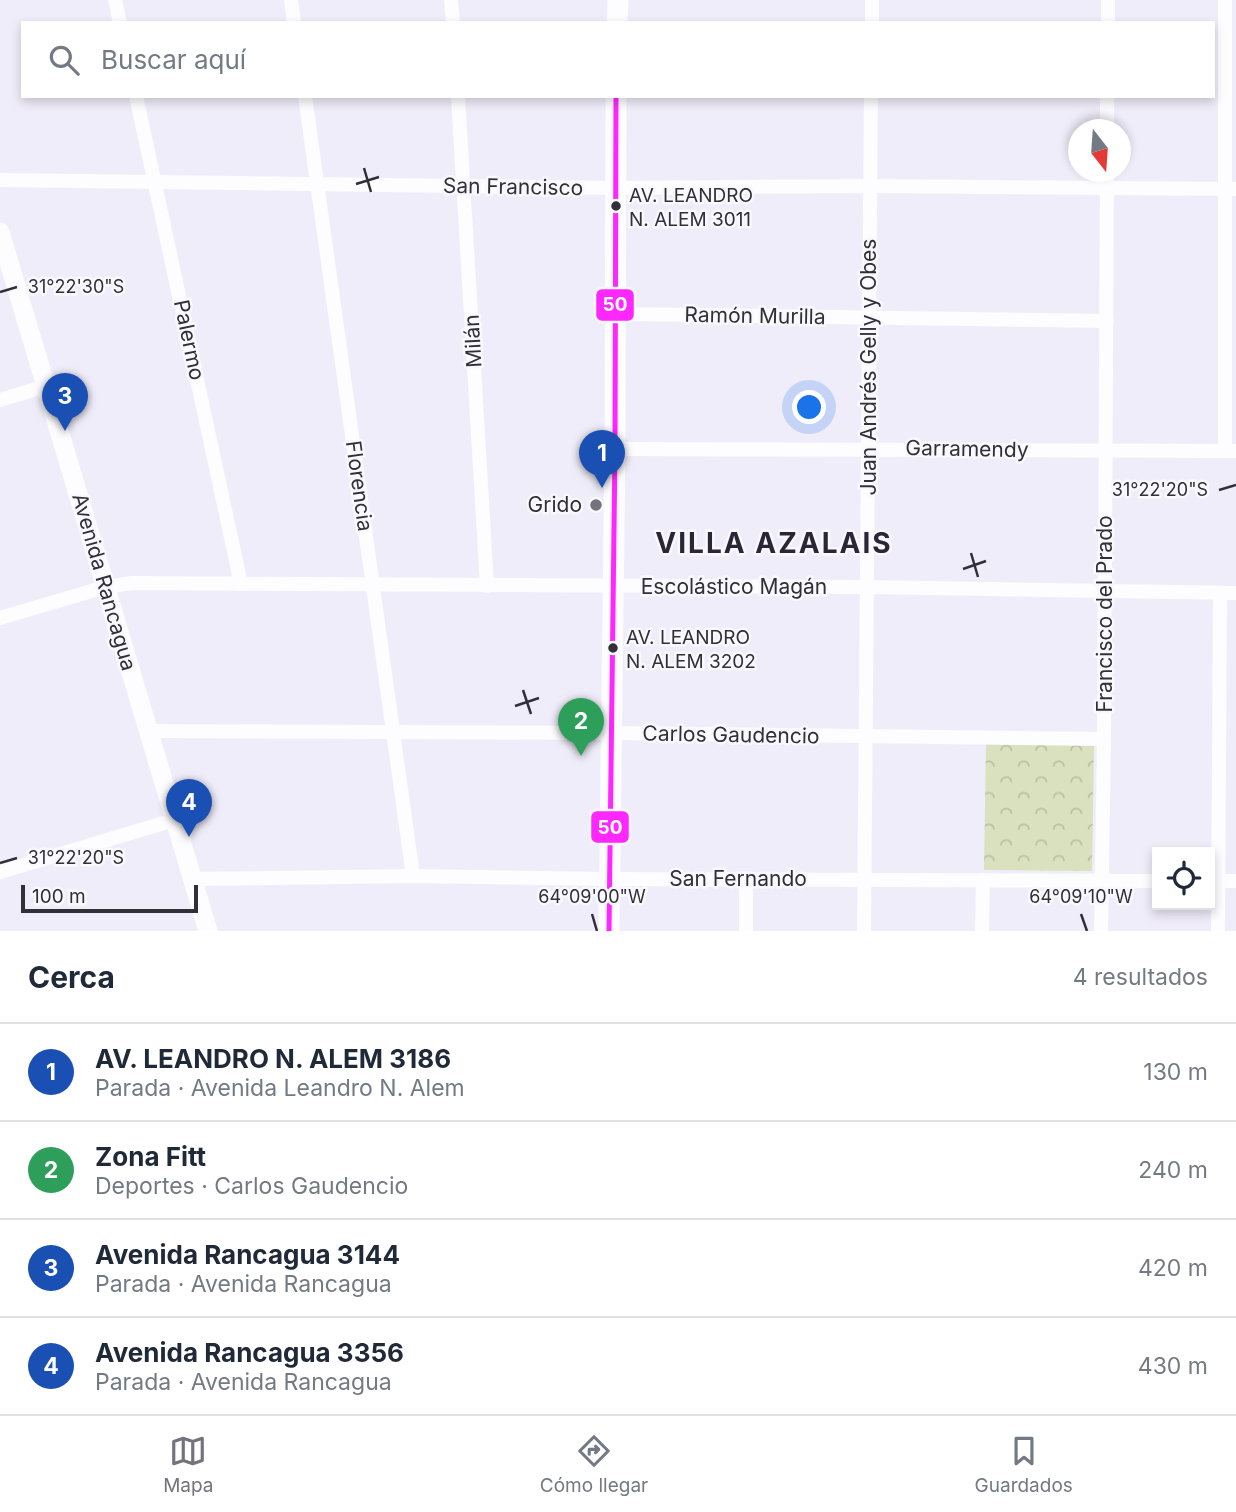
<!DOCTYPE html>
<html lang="es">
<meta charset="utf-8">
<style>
body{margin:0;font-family:Inter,sans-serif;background:#f2f2f3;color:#1f2937}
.controls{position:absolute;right:21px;bottom:21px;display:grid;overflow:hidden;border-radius:0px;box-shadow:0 4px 10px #0003}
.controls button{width:63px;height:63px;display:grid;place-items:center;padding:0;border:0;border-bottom:2px solid #e0e1e3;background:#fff;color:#1f2937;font:35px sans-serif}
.compass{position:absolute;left:1068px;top:119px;width:63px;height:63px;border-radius:50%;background:#fff;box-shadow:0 4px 10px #0003;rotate:163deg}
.scale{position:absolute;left:21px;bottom:18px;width:177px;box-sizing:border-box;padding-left:7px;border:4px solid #313038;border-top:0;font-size:19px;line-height:24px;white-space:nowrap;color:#313038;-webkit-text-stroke:5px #f9f8fc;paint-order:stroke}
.you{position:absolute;left:810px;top:408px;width:24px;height:24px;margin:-18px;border:5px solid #fff;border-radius:50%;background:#1a73e8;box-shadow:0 0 0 10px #1a73e833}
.badge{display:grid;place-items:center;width:46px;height:46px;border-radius:50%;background:#74727c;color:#fff;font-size:23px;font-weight:700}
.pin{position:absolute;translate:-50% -58px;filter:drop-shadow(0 2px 4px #0008)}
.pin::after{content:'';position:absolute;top:37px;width:24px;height:21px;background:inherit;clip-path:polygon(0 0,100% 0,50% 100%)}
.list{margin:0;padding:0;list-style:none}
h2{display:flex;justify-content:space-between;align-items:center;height:91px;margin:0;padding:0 28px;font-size:30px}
h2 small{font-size:23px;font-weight:400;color:#747a83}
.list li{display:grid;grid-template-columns:46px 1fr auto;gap:21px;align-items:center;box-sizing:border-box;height:98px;padding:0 28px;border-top:2px solid #e0e1e3}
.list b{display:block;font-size:26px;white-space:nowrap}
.list p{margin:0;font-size:23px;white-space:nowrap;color:#747a83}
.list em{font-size:23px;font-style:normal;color:#747a83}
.icon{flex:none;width:38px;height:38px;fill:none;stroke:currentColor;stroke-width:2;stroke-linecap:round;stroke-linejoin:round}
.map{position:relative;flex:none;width:1236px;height:931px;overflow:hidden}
.search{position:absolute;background:#fff;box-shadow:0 4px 10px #0003;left:21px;right:21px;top:21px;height:77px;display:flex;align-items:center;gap:18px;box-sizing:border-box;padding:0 24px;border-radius:0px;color:#747a83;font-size:26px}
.sheet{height:483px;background:#fff}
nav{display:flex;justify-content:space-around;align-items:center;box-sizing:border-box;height:98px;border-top:2px solid #e0e1e3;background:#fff;font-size:19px;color:#747a83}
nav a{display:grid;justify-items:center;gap:4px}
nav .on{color:#74727c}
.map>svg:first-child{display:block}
.park{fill:url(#park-crowns)}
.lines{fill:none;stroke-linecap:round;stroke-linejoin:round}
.minor{stroke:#fdfcfe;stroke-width:14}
.secondary{stroke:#fdfcfe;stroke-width:19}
.primary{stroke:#fdfcfe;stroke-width:21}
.bus-1-casing{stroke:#f9f8fc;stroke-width:10}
.bus-1{stroke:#fe27ff;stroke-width:5}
.ticks{fill:none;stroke:#313038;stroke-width:2.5}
.bus-dot{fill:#313038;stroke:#f9f8fc;stroke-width:2.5}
.poi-dot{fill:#74727c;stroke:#f9f8fc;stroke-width:2.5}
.labels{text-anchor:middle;stroke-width:5;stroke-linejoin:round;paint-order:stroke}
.bus-label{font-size:19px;fill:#313038;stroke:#f9f8fc;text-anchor:start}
.street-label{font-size:21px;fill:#313038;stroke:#f9f8fc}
.poi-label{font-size:21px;fill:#313038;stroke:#f9f8fc;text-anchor:end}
.district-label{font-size:28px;font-weight:bold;letter-spacing:2px;fill:#2a2637;stroke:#f9f8fc}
.ticks-label{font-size:18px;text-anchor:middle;fill:#313038;stroke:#f9f8fc;stroke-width:5;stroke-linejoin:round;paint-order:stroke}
.line-badge{stroke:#f9f8fc;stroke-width:2.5}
.badge-label{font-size:19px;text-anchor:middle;font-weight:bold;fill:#fff}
</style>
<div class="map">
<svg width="1236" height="931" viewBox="0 0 1236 931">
<defs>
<pattern id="park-crowns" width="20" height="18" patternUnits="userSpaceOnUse" patternTransform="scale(1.75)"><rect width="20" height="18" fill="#d9e1bf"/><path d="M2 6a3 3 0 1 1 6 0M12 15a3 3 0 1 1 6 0" fill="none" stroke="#bbc1a5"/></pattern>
</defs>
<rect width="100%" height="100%" fill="#f0edfa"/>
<polygon class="park" points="986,744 1094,745 1092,871 984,870"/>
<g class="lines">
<g class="minor">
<polyline points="115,0 120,23"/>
<polyline points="291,0 294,23"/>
<polyline points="451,0 453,23"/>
<polyline points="1225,0 1225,451"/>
<polyline points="872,23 872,0"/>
<polyline points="1108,23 1108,0"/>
<polyline points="136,96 241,584"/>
<polyline points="305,96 413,876"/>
<polyline points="458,96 487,586"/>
<polyline points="1107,130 1107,96"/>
<polyline points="0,180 614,188 871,186 1236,189"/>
<polyline points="614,316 622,314 1107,321"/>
<polyline points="0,400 46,386"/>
<polyline points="615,449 1236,451"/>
<polyline points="0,618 105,587 132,583 867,587 1236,593"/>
<polyline points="148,731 610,733 1104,739"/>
<polyline points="0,872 174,820"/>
<polyline points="193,879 413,876 602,879 1157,881"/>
<polyline points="1211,881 1236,881"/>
<polyline points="746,931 746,879"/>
<polyline points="864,931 871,96"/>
<polyline points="982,931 983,880"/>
<polyline points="1101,931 1104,739 1107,172"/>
<polyline points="1218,931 1220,593"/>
</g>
<polyline class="secondary" points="0,232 208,931"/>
<g class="primary">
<polyline points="617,23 618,0"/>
<polyline points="609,931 615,449 616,96"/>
</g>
<defs>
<polyline id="bus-1" points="609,931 615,449 616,96"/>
</defs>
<use href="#bus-1" class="bus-1-casing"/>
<use href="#bus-1" class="bus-1"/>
</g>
<path class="ticks" d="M364,168L371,192M356,184L379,177M0,292L17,287M1219,490L1236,485M971,553L978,577M963,569L986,561M523,690L531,714M515,706L539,698M0,863L17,858M592,914L597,931M1081,914L1087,931"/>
<g class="bus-dot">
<circle cx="616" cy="206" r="6"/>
<circle cx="613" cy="648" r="6"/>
</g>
<circle class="poi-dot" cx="596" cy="505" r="7"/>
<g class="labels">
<g class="bus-label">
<text x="629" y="202">AV. LEANDRO<tspan x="629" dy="24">N. ALEM 3011</tspan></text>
<text x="626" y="644">AV. LEANDRO<tspan x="626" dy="24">N. ALEM 3202</tspan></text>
</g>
<g class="street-label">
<text transform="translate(513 187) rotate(1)" y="7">San Francisco</text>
<text transform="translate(755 316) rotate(1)" y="7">Ramón Murilla</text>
<text transform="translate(189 340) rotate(78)" y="7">Palermo</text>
<text transform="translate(473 341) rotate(-93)" y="7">Milán</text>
<text transform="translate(869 367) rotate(-90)" y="7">Juan Andrés Gelly y Obes</text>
<text transform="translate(967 449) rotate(1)" y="7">Garramendy</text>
<text transform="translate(359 486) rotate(82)" y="7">Florencia</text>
<text transform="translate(104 582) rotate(74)" y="7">Avenida Rancagua</text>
<text x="734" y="594">Escolástico Magán</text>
<text transform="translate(1105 614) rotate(-90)" y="7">Francisco del Prado</text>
<text transform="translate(731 735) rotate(1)" y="7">Carlos Gaudencio</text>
<text x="738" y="886">San Fernando</text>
</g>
<g class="poi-label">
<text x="582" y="512">Grido</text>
</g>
<g class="district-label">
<text x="774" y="553">VILLA AZALAIS</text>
</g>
</g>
<g class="ticks-label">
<text x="76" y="293">31°22'30"S</text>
<text x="1160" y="496">31°22'20"S</text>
<text x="76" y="864">31°22'20"S</text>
<text x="592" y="903">64°09'00"W</text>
<text x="1081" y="903">64°09'10"W</text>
</g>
<g class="line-badge">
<rect x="595" y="288" width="40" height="34" rx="7" fill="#fe27ff"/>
<rect x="590" y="810" width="40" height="34" rx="7" fill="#fe27ff"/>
</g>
<g class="badge-label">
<text x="615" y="311">50</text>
<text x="610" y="834">50</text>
</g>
</svg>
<div class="controls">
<button><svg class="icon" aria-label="locate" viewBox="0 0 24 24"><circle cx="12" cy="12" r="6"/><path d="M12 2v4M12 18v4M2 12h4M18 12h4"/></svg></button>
</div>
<svg class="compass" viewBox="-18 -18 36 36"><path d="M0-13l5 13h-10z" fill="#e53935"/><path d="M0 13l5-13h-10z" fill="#747a83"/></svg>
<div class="scale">100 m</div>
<div class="you"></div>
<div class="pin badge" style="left:602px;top:488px;background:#1a4fb4">1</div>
<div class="pin badge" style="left:581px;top:756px;background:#2e9e5b">2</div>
<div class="pin badge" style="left:65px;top:431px;background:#1a4fb4">3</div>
<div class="pin badge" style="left:189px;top:837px;background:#1a4fb4">4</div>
<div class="search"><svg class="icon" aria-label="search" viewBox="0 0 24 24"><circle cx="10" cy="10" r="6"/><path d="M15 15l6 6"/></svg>Buscar aquí</div>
</div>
<section class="sheet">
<h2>Cerca<small>4 resultados</small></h2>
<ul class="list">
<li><span class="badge" style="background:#1a4fb4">1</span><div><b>AV. LEANDRO N. ALEM 3186</b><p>Parada · Avenida Leandro N. Alem</p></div><em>130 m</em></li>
<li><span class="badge" style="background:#2e9e5b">2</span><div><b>Zona Fitt</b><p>Deportes · Carlos Gaudencio</p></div><em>240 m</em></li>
<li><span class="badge" style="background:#1a4fb4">3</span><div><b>Avenida Rancagua 3144</b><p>Parada · Avenida Rancagua</p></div><em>420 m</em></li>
<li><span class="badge" style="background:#1a4fb4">4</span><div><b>Avenida Rancagua 3356</b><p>Parada · Avenida Rancagua</p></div><em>430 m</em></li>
</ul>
</section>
<nav>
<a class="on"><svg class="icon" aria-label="map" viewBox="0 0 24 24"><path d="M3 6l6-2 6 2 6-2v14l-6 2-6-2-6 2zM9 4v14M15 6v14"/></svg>Mapa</a>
<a><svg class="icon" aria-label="directions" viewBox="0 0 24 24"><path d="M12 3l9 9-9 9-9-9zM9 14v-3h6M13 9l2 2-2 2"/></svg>Cómo llegar</a>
<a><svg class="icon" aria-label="saved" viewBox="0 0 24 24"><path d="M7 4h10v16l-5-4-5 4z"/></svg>Guardados</a>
</nav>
